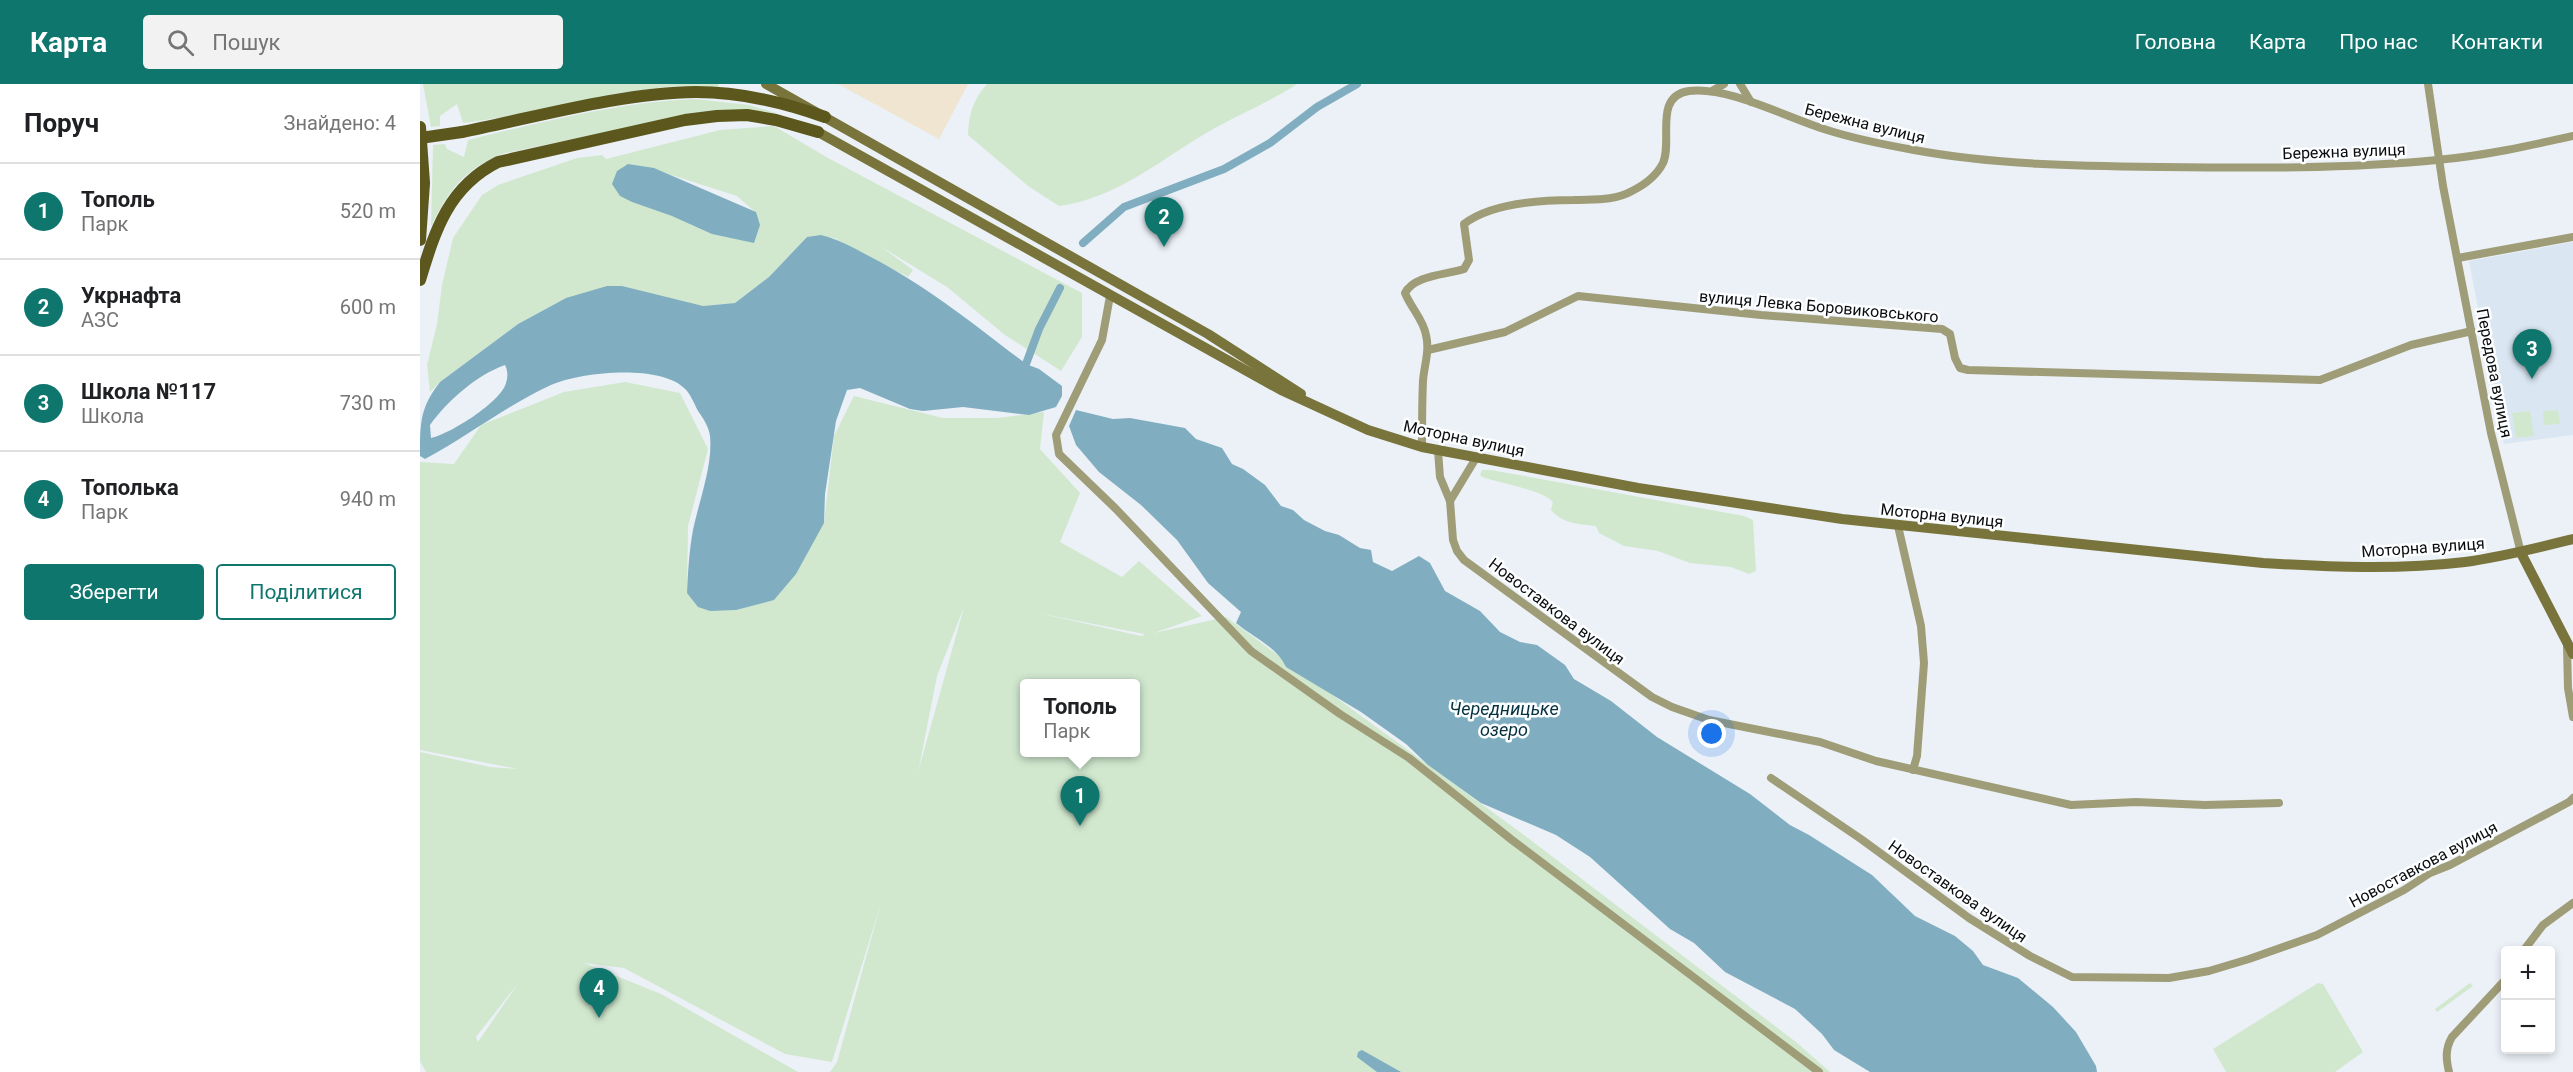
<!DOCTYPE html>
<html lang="uk">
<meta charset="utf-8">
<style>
body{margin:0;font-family:Roboto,sans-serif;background:#f2f2f2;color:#202124}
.controls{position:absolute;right:18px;bottom:18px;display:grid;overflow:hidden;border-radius:6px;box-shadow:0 3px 9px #0003}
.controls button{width:54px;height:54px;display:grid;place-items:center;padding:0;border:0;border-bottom:2px solid #e0e0e0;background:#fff;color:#202124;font:30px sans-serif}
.you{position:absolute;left:1292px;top:650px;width:21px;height:21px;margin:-15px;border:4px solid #fff;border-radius:50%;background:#1a73e8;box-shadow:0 0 0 9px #1a73e833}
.badge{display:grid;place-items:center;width:39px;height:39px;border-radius:50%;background:#0f766e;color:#fff;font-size:20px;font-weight:700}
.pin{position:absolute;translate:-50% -50px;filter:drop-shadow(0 2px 3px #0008)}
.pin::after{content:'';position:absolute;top:32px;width:21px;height:18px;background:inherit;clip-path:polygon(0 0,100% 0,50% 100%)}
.popup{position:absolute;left:600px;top:595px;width:120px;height:78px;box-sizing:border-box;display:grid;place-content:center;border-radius:6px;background:#fff;filter:drop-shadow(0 2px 4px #0005);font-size:20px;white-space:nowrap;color:#757577}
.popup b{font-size:22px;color:#202124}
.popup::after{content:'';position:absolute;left:50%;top:100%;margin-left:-12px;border:12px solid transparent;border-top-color:#fff}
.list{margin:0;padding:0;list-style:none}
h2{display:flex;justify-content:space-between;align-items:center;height:78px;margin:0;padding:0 24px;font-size:26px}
h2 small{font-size:20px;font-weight:400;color:#757577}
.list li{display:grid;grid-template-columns:39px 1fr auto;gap:18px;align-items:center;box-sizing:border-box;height:96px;padding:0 24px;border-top:2px solid #e0e0e0}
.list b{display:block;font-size:22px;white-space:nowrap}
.list p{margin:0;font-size:20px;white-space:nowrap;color:#757577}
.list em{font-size:20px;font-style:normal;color:#757577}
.actions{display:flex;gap:12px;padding:18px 24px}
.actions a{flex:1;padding:14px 0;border:2px solid #0f766e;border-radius:6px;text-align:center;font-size:21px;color:#0f766e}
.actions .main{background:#0f766e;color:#fff}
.icon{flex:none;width:33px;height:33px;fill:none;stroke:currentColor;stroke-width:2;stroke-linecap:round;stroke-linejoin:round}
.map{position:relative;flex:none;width:2153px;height:988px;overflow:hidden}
header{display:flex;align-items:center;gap:36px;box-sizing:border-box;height:84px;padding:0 30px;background:#0f766e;color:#fff}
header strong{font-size:28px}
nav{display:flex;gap:33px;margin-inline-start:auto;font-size:21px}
.search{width:420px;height:54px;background:#f2f2f2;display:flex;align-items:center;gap:15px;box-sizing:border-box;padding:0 21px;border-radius:6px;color:#757577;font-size:22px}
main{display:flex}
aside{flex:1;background:#fff}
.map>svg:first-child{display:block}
.industrial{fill:#efe5d0}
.built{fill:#dae7f2}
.green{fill:#d1e8cf;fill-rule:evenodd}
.water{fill:#80aec0;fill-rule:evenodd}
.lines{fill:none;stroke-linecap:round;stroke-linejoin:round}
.canal{stroke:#80aec0;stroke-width:8}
.street{stroke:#9f9d77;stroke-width:8}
.secondary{stroke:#79743b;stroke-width:10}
.primary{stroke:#5c571c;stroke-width:12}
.primary-bridge{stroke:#5c571c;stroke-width:12}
.labels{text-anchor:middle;stroke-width:5;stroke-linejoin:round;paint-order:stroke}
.street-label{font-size:16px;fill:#0a0c0e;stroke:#fcfeff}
.water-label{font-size:18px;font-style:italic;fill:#05313f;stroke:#fcfeff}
</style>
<header>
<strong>Карта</strong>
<div class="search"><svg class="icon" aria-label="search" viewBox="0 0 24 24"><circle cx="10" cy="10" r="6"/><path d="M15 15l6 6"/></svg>Пошук</div>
<nav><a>Головна</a><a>Карта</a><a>Про нас</a><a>Контакти</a></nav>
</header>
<main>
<aside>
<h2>Поруч<small>Знайдено: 4</small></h2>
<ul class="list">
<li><span class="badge">1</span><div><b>Тополь</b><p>Парк</p></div><em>520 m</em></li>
<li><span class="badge">2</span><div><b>Укрнафта</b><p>АЗС</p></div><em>600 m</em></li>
<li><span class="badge">3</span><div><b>Школа №117</b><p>Школа</p></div><em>730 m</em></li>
<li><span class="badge">4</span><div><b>Тополька</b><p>Парк</p></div><em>940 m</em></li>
</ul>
<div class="actions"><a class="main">Зберегти</a><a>Поділитися</a></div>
</aside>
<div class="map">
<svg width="2153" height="988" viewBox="0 0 2153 988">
<rect width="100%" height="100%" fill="#ebf1f7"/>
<polygon class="industrial" points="418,0 548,0 519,55"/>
<polygon class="built" points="2153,158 2153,351 2084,360 2049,177"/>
<g class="green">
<path d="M3,0H298L299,3C283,3 265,1 248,3C179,9 112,31 43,39L37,20L20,32V42L11,43Z"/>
<path d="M567,0H877C851,17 822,29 795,44C745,72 697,115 639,122L608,102L548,51C549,30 553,16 567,0Z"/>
<path d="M275,15L329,21L356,29L289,27L85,69C44,85 29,105 11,143L13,61L25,60L27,65L44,73L48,56C123,38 198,18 275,15Z"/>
<path d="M354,42L408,74L662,209V253L641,287L585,251L527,203L460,162L493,186L488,193L414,154L387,153L349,193L315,219L283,222L146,214L98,240L20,298L10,308L7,281L17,240L22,201L33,154L62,111L78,101L157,74L182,71L186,75L300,46ZM208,80L242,88L317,112L335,128L339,141C291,136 244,133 200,112Z"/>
<path d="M205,298L260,309L288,365L268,442L267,509L404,439L414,352L434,312L523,334H578L624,328L620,365L660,409L640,458L702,493L719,477L782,532L734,549L806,533L1104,751L1376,958L1410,988H410L417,978L461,819L412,978L365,970L204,884L164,879L241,910L378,988H6L0,977V668L70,683L98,685L0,666V378L34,380L61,341L144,308ZM544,523L498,688V689L517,592ZM618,529L724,550V551L721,552ZM604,600H716V668H604ZM99,898L58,958L56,953Z"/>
<polygon points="2138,326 2140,340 2124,341 2123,327"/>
<polygon points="2110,327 2114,352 2096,354 2092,329"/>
<path d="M1062,386H1071L1324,432L1333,436L1336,487L1329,490L1311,483L1270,479L1238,467L1204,462L1179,449L1176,442C1159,440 1143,440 1131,426L1133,418C1122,406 1080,399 1062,393L1060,391Z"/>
<polygon points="1898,899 1903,900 1943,968 1915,988 1806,988 1793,965"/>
<polygon points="2050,899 2053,902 2017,928 2015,925"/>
</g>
<g class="water">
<polygon points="208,80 234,84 336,128 340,141 334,159 292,150 252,132 212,118 200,112 192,100 197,87"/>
<path d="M401,151C418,155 432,163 447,171C504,200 555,241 606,280L619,285L642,302V312L636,323L609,331L543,323L503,327L490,325L440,304L427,306L416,337L405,410L404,439L376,490L354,516L316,526L290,527L278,523L267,509C268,489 269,467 273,446C279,417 293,381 290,352C289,343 283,334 278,327C274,319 270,309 264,304C239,280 161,288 131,301C87,321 48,352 5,375L0,372C0,338 0,324 20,298L98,240L146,214L187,202H202L283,222L315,219L349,193L387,153ZM85,281C88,287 88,293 86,299C81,318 30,350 11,354L10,341C28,316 57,291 85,281Z"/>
<path d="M656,326L693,335L710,334L765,344L776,355L802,364L812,380L823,385L845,401L861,422L873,426L884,436L905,447L919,451L940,464L951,466L953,478L972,487L999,472L1010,479L1025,507L1060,527L1080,548L1100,558L1117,561L1145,581L1154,595L1191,617L1237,653L1330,710L1370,741L1389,751L1452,791L1495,832L1535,852L1553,867L1563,881L1598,894L1633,923L1656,948L1676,982L1677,988H1450L1414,966L1402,950L1375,925L1305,888L1274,859L1250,845L1170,773L1136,751L1061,719L1008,681L986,660L941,628L866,583C856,562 834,554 816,539L821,528L788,499L757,456L721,421L679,388L656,361L649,342Z"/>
<polygon points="942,966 981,988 957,988 937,973 938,968"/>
</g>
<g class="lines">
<g class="canal">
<polyline points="663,159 704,123 804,85 850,59 897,23 937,0"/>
<polyline points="606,280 619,245 640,204"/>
</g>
<g class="street">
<polyline points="1320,0 1331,18"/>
<polyline points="2008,0 2023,102 2071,349 2101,469"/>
<polyline points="1292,7 1304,0"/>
<polyline points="2038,174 2153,153"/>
<polyline points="690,212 682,256 636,351 639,370 696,425 831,567 920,630 989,674 1092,756 1399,988"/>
<polyline points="1008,266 1085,248 1158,212 1341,231 1522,245 1530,250 1535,274 1540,284 1548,286 1900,296 1991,261 2052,247"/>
<path d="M1002,363C1002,341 1002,319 1003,297C1004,282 1010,267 1006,251C1003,235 991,224 985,209C994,191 1026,191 1044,185L1049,176L1044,140C1071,119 1120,116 1154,116C1174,115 1194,117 1212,107C1224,101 1237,91 1243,79C1253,57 1233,12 1269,7C1309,2 1367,34 1407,46C1435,55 1466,61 1494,66C1576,81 1658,82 1740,83C1833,84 1925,85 2017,76C2063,72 2108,62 2153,52"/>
<polyline points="1018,367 1020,393 1030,417 1033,456 1037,467 1044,476 1232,613 1252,623 1289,636 1400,658 1456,677 1651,721 1716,718 1785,721 1859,719"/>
<polyline points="1030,417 1056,374"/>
<polyline points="1478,442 1501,542 1504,579 1497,672 1493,686"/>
<polyline points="2147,562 2148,604 2153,633"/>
<polyline points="1351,694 1441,755 1549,834 1610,872 1652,893 1749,894 1789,887 1829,875 1897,851 1984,806 2010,789 2030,781 2149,718 2153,714"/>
<polyline points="2104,866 2123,841 2153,819"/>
<path d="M2029,988C2026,975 2025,965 2032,953L2086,895"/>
</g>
<g class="secondary">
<polyline points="346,0 788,250 881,310"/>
<path d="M398,48L861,306L948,346L1002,363L1218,404L1422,435L1843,479C1910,483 1978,486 2045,478C2082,473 2117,464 2153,455"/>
<polyline points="2101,469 2153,570"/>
</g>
<g class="primary">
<polyline points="0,43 4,99 0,156"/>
<path d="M42,48C117,33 200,9 276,8C320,8 363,18 405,33"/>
<path d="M0,196C15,147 28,103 78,78L265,36L297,32L327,31L356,36L398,48"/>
</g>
<polyline class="primary-bridge" points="0,54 42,48"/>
</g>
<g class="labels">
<g class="street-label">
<text transform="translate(1445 39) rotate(14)" y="6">Бережна вулиця</text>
<text transform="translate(1924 67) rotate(-2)" y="6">Бережна вулиця</text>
<text transform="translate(1399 222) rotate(5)" y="6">вулиця Левка Боровиковського</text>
<text transform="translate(2075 289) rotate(79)" y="6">Передова вулиця</text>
<text transform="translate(1044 354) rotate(12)" y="6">Моторна вулиця</text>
<text transform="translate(1522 431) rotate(6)" y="6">Моторна вулиця</text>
<text transform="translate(2003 463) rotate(-4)" y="6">Моторна вулиця</text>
<text transform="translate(1137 527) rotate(37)" y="6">Новоставкова вулиця</text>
<text transform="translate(2003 780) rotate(-28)" y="6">Новоставкова вулиця</text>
<text transform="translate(1538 807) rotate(35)" y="6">Новоставкова вулиця</text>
</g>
<g class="water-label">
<text x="1084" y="631">Чередницьке<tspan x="1084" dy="21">озеро</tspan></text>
</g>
</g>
</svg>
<div class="controls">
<button>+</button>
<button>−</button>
</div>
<div class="you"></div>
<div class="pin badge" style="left:660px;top:742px">1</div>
<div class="popup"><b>Тополь</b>Парк</div>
<div class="pin badge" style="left:744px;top:163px">2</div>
<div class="pin badge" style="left:2112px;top:295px">3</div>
<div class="pin badge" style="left:179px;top:934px">4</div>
</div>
</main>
